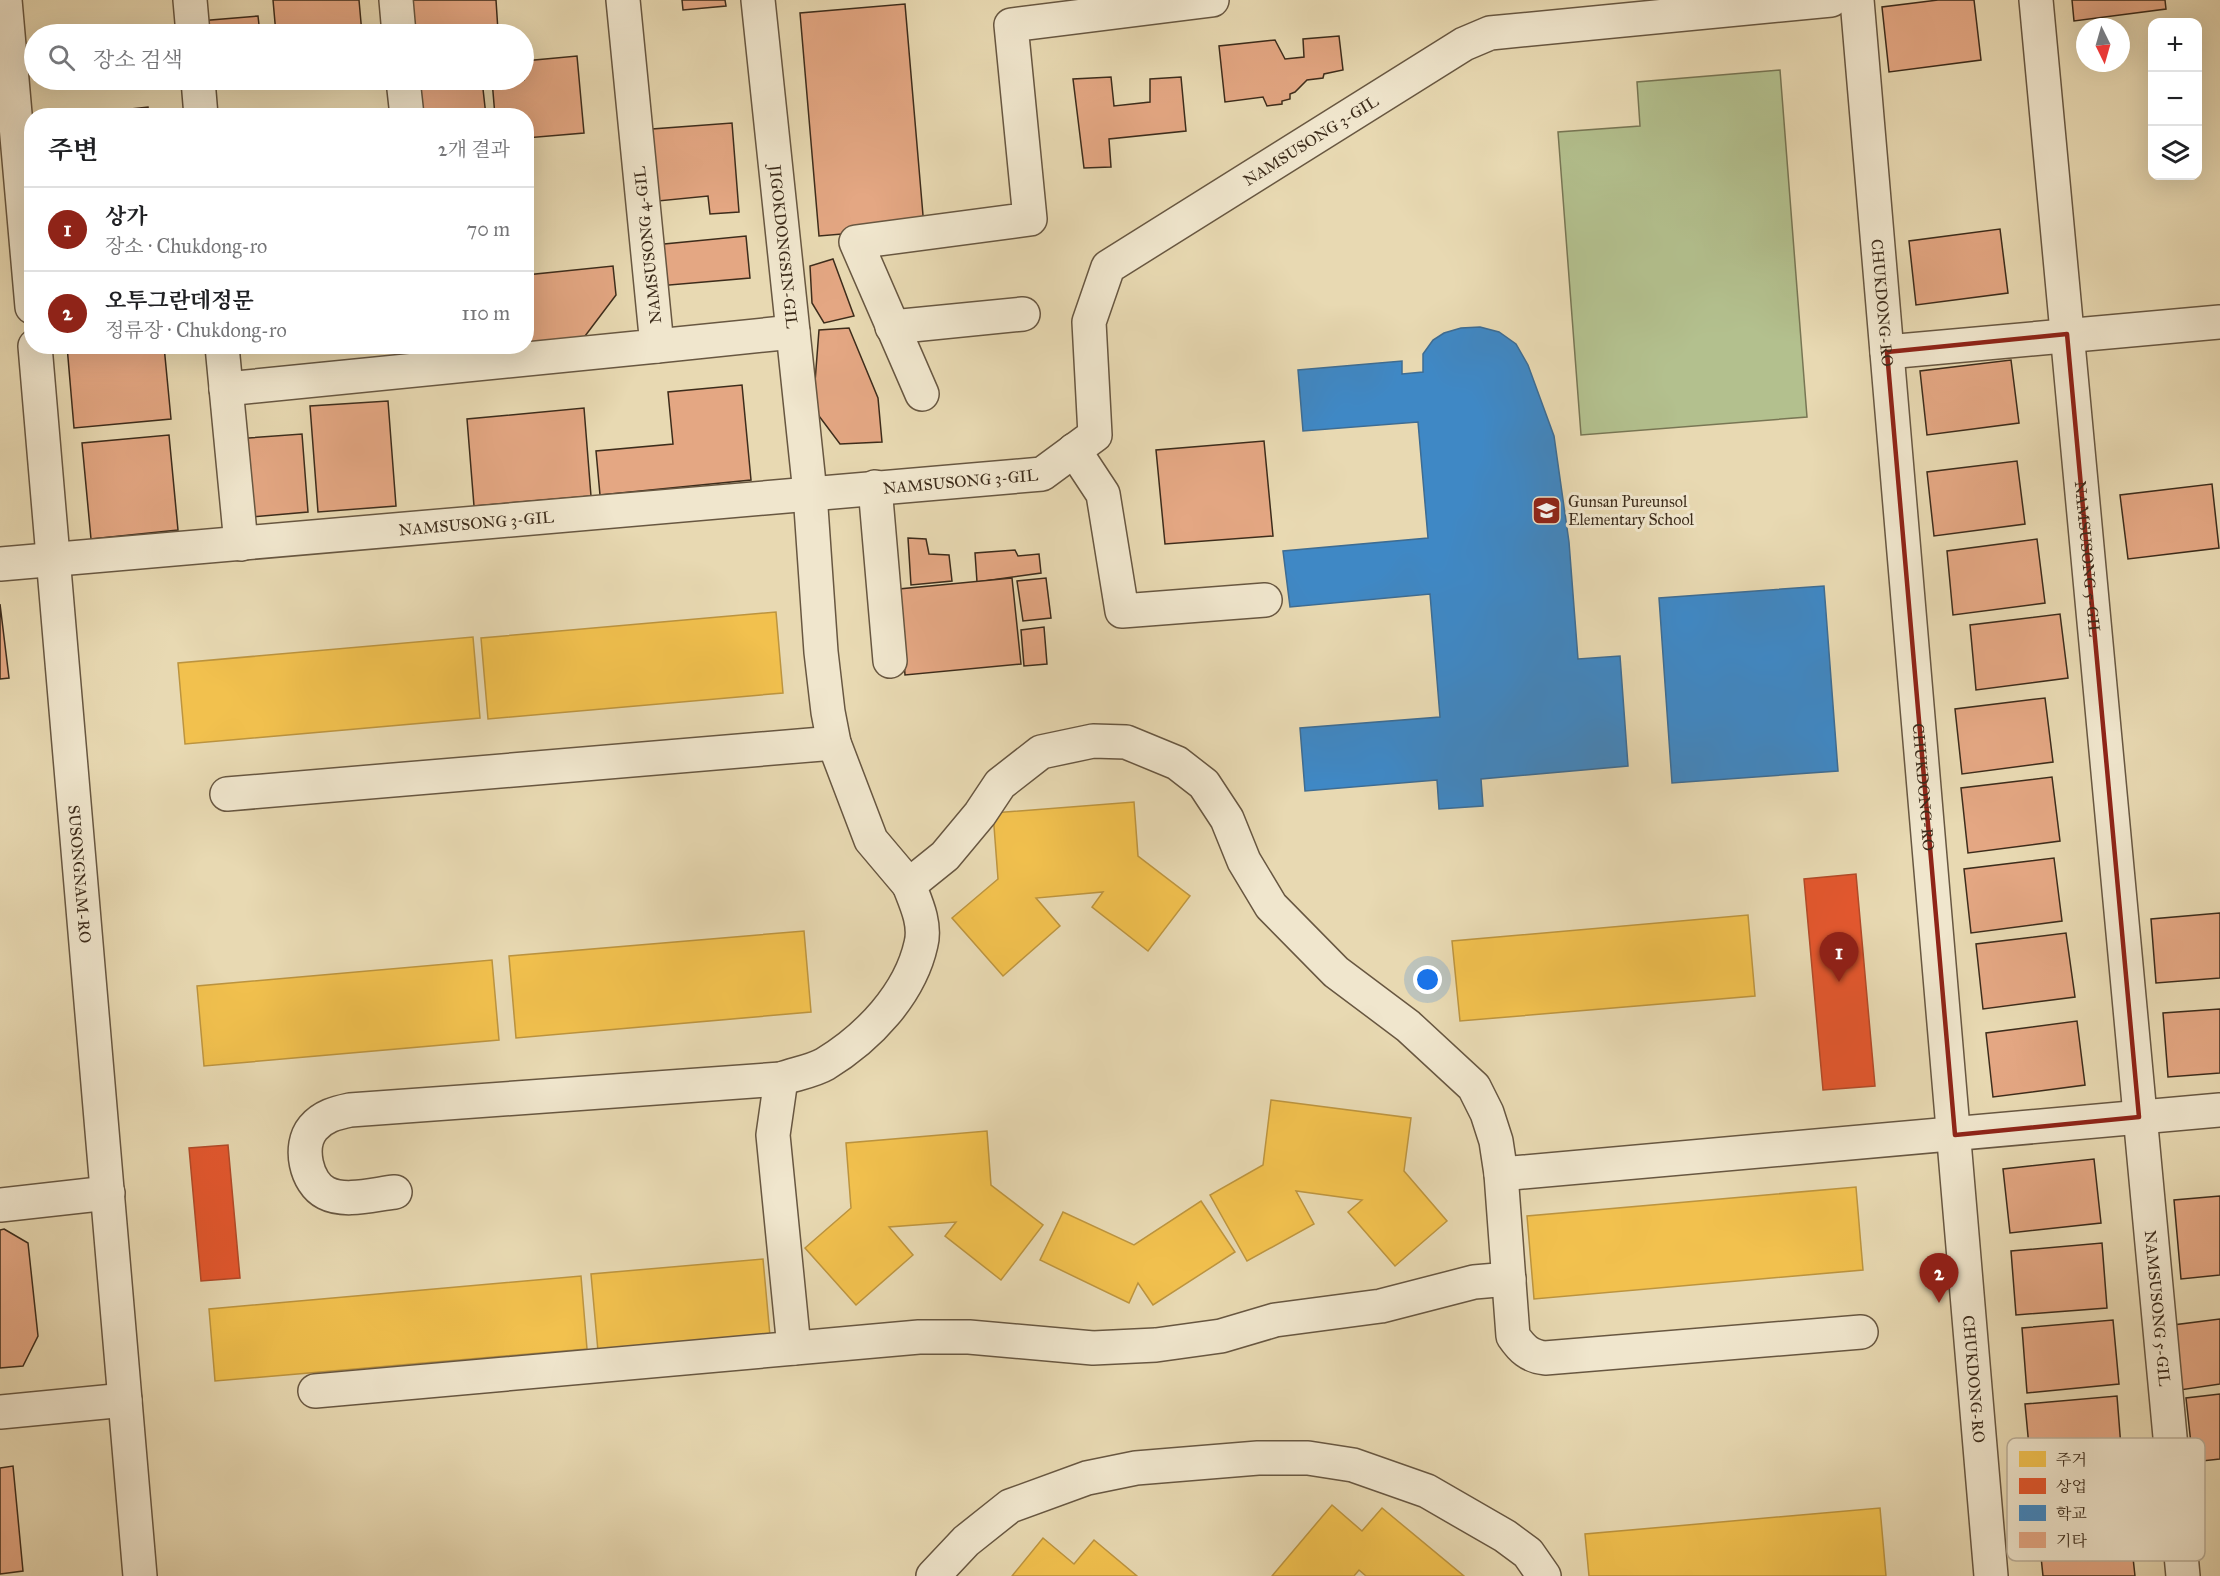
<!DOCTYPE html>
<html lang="ko">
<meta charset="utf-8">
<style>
body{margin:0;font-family:"IM FELL Great Primer","Noto Serif KR",serif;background:#f2f2f2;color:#202124}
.controls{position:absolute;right:18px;top:18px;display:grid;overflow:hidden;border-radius:12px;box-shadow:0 6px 24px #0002}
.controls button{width:54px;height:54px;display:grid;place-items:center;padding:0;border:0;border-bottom:2px solid #e0e0e0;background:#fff;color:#202124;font:30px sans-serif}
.compass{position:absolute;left:2076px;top:18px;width:54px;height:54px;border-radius:50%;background:#fff;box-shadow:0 6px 24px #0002;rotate:175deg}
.you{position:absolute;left:1428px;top:980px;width:21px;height:21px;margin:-15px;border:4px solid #fff;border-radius:50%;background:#1a73e8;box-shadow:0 0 0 9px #1a73e833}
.badge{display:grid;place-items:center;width:39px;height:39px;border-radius:50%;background:#8f2418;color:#fff;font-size:20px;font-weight:700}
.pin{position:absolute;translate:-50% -50px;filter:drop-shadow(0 2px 3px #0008)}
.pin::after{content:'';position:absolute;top:32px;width:21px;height:18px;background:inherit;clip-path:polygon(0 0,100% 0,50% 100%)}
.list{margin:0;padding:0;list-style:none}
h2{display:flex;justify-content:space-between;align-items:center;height:78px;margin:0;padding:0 24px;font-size:26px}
h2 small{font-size:20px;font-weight:400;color:#757577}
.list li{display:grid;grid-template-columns:39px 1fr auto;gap:18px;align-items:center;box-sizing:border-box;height:84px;padding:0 24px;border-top:2px solid #e0e0e0}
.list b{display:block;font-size:22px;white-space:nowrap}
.list p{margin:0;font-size:20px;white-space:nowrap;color:#757577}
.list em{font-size:20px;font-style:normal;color:#757577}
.icon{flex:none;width:33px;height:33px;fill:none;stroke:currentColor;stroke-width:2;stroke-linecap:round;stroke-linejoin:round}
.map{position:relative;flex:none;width:2220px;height:1576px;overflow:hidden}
.search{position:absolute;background:#fff;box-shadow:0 6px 24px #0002;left:24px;top:24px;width:510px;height:66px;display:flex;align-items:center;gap:15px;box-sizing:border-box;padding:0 21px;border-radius:33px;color:#757577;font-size:22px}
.panel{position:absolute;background:#fff;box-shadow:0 6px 24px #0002;left:24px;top:108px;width:510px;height:246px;border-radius:24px}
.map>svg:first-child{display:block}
.green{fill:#b3c08e;stroke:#787654;stroke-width:1.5}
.homes{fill:#f2c14e;stroke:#bc943f;stroke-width:1.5}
.shops{fill:#e4572e;stroke:#b24a28;stroke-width:1.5}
.schools{fill:#3f88c5;stroke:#3e6c92;stroke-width:1.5}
.building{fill:#e4a783;stroke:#3d2c1b;stroke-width:1.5}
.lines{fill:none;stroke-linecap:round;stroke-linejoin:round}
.minor-casing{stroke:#685741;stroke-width:36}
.minor{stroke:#f0e6cd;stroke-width:33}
.marked{fill:none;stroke:#8f2418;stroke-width:4.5;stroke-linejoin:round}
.labels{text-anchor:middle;stroke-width:6;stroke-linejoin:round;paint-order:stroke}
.street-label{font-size:16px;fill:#3d2c1b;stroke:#f0e6cd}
.poi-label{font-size:16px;fill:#3d2c1b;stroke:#f0e6cd;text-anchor:start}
.key{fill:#f0e6cd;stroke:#baae98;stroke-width:1.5}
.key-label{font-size:16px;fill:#3d2c1b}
</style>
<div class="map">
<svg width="2220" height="1576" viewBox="0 0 2220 1576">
<rect width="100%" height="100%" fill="#e8d9b2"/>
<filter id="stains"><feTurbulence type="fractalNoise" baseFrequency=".00333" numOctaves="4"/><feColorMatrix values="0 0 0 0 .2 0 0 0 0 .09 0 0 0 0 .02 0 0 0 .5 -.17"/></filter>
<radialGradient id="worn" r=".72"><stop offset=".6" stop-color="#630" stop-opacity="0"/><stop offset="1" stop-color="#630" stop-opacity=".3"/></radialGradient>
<polygon class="green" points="1780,70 1807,417 1581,435 1558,132 1640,126 1637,82"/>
<g class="homes">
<polygon points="776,612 783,693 488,719 481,638"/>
<polygon points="473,637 480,718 185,744 178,663"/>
<polygon points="1134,802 1138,856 1190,896 1148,951 1092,907 1103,892 1036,898 1060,926 1003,976 952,918 998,879 993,813"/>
<polygon points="1748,915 1755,996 1460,1021 1452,941"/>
<polygon points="804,931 811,1012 516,1038 509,956"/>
<polygon points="492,960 499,1040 204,1066 197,986"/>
<polygon points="1271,1100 1411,1118 1404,1171 1447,1221 1395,1266 1348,1212 1362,1200 1296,1191 1314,1224 1247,1261 1210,1195 1263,1165"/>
<polygon points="987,1131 991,1185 1043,1225 1001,1280 945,1236 956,1222 889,1227 913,1255 856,1305 805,1248 851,1208 846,1143"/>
<polygon points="1856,1187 1863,1270 1534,1299 1527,1216"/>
<polygon points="1201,1201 1235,1252 1153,1305 1138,1283 1129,1303 1040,1260 1063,1212 1134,1245"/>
<polygon points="763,1259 770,1336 598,1351 591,1274"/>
<polygon points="581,1276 587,1349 215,1381 209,1309"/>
<polygon points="1332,1505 1362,1531 1382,1508 1464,1576 1366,1576 1359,1570 1354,1576 1272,1576"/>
<polygon points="1880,1508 1886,1576 1589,1576 1585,1534"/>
<polygon points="1043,1538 1074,1564 1094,1540 1137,1576 1012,1576"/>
</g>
<g class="shops">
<polygon points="1856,874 1875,1086 1823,1090 1804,879"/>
<polygon points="228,1145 240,1278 201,1281 189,1148"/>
</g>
<g class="schools">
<polygon points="1480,327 1499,332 1516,344 1528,365 1554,436 1569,542 1578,659 1620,656 1628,766 1481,779 1483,806 1439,809 1437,780 1305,791 1300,728 1440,717 1430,594 1290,607 1283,551 1428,538 1418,422 1303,431 1298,370 1402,361 1402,374 1423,372 1423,354 1433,340 1444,333 1461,328"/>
<polygon points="1824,586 1838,771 1672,783 1659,598"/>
</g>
<g class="building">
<polygon points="273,0 359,0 362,34 276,34"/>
<polygon points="411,0 496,0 498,31 414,34"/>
<polygon points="682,0 725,0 726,6 683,10"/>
<polygon points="1938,0 1974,0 1981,60 1889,72 1882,7"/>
<polygon points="2072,0 2165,0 2166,9 2074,21"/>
<polygon points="905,4 924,227 819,236 800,13"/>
<polygon points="258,16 260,34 201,34 199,21"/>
<polygon points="1339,36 1343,70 1324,74 1323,78 1307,80 1295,92 1290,94 1290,99 1282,101 1282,104 1267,106 1263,97 1225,102 1219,46 1275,40 1285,59 1304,57 1303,39"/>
<polygon points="577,56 584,133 526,138 526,116 495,116 492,80 524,80 524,61"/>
<polygon points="1111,77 1114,106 1150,102 1150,79 1181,77 1186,131 1109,139 1111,167 1084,168 1073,79"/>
<polygon points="412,80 482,80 486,116 416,116"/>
<polygon points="148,107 149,116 66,116"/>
<polygon points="732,123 739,212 710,214 708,196 658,201 652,129"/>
<polygon points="2000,229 2008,293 1916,305 1909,241"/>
<polygon points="746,236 750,278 658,286 654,245"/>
<polygon points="833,259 854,316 824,323 812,303 810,266"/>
<polygon points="613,266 616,295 579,344 454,356 444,346 526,346 526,275"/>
<polygon points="849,328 878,398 882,442 840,444 813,408 819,330"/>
<polygon points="67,346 164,346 171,419 74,428"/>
<polygon points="2011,360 2019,423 1927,435 1920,371"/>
<polygon points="742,385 751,480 600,495 596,451 673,444 668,392"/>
<polygon points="388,401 396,506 318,512 310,406"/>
<polygon points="584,408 591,496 474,506 467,419"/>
<polygon points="302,434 308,512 240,518 234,439"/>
<polygon points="169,435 178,530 91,539 82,443"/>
<polygon points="1264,441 1273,536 1165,544 1156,450"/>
<polygon points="2017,461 2025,524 1934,536 1927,472"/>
<polygon points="2212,484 2219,548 2128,559 2120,495"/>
<polygon points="908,538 926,539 929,554 949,555 952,581 911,585"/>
<polygon points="2037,539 2045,603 1953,615 1947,551"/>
<polygon points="1015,550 1018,556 1039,554 1041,573 977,582 975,553"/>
<polygon points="1012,578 1021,664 905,675 899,589"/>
<polygon points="1046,578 1051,618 1023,621 1017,581"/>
<polygon points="0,604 9,678 0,679"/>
<polygon points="2060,614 2068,678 1976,690 1970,625"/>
<polygon points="1044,627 1047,664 1024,666 1021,630"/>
<polygon points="2045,698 2053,762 1962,774 1955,709"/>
<polygon points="2052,777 2060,841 1968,853 1961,788"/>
<polygon points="2054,858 2062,921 1971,933 1964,869"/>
<polygon points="2220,913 2220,978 2156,983 2151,919"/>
<polygon points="2066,933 2075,997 1983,1009 1976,944"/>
<polygon points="2220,1009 2220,1073 2168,1077 2163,1013"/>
<polygon points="2077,1021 2085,1085 1993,1097 1986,1033"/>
<polygon points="2094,1159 2101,1223 2010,1233 2003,1169"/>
<polygon points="2220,1196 2220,1275 2181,1279 2174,1200"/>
<polygon points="4,1229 28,1243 38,1336 23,1366 0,1368 0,1230"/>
<polygon points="2102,1243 2107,1308 2016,1315 2011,1251"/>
<polygon points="2220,1319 2220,1384 2180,1390 2173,1325"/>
<polygon points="2113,1320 2119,1384 2027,1393 2022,1328"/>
<polygon points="2220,1394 2220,1459 2193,1462 2186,1398"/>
<polygon points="2117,1396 2122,1460 2031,1468 2025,1404"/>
<polygon points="13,1466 23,1571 0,1574 0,1468"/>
<polygon points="2131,1539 2135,1576 2043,1576 2040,1547"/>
</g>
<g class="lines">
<defs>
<g id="minor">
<polyline points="5,0 32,307"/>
<polyline points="190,0 193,34"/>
<polyline points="396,0 399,34"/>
<path id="s1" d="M758,0L810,493L821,652L828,712L834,743L871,840L909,885"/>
<path id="s2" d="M1857,0L1991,1576"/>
<path id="s3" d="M2036,0L2183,1576"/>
<polyline points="198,80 201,116"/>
<polyline points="403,80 407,116"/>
<polyline points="892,327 1023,314"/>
<path id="s4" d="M35,346L140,1576"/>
<polyline points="222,346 241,544"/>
<polyline points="657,346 793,332"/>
<polyline points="1887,352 2220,322"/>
<polyline points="226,389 657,346 623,0"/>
<polyline points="922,394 856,242 1030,219 1011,25 1212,0"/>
<polyline points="1074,450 1103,494 1122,611 1265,600"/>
<polyline points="875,487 890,661"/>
<path id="s5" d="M0,564L1042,474L1095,435L1089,322L1108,267L1464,44L1490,33L1831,0"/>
<polyline points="227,794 834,743"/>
<polyline points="781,1079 773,1135 794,1348"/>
<path d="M1501,1174L1513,1336C1522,1349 1529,1356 1545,1358L1861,1332"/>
<path d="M395,1192C375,1194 345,1203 326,1193C306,1183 298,1146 313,1128C323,1116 336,1113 350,1110L781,1079C795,1074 813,1071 825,1064C868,1038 910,994 921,944C926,924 916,903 909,885L945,856L980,814L1000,784L1041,752L1093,741L1126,742L1177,763L1204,784L1227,819L1244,861L1271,906L1336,972L1408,1026L1474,1087L1487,1113L1496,1141L1501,1174L2220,1110"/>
<polyline points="0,1205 108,1193"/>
<polyline points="315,1391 919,1337 969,1337 1093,1348 1156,1345 1221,1336 1275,1320 1381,1306 1474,1282 1509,1279"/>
<polyline points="0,1412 125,1400"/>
<polyline points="933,1576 966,1541 1010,1506 1087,1478 1136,1468 1258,1458 1308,1458 1353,1465 1427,1491 1505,1536 1528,1553 1544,1576"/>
</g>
</defs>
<use href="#minor" class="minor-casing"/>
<use href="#minor" class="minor"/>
</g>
<path class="marked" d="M2067,334L2139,1117L1955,1135L1887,352Z"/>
<defs>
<symbol id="school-square" viewBox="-11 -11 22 22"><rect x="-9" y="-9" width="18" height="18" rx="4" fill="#8f2418" stroke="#f0e6cd"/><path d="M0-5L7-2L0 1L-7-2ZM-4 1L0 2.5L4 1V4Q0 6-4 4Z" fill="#fff"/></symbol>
</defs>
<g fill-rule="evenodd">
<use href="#school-square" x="1530" y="494" width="33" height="33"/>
</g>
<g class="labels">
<g class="street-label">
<text dy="6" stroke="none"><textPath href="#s5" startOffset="1522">NAMSUSONG 3-GIL</textPath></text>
<text transform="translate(647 245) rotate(-96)" y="6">NAMSUSONG 4-GIL</text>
<text dy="6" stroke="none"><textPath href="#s1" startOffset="248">JIGOKDONGSIN-GIL</textPath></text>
<text dy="6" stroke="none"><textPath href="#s2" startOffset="304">CHUKDONG-RO</textPath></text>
<text dy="6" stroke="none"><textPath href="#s5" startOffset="964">NAMSUSONG 3-GIL</textPath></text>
<text dy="6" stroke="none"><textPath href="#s5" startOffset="478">NAMSUSONG 3-GIL</textPath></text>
<text dy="6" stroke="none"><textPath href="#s3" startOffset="561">NAMSUSONG 5-GIL</textPath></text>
<text dy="6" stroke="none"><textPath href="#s2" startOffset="790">CHUKDONG-RO</textPath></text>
<text dy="6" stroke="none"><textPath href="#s4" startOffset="530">SUSONGNAM-RO</textPath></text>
<text dy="6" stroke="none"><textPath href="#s3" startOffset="1314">NAMSUSONG 5-GIL</textPath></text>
<text dy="6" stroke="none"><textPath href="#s2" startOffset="1384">CHUKDONG-RO</textPath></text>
</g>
<g class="poi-label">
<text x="1568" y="507">Gunsan Pureunsol<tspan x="1568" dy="18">Elementary School</tspan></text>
</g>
</g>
<rect x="2007" y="1438" width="198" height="123" rx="9" class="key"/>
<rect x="2019" y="1451" width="27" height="16" fill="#f2c14e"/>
<rect x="2019" y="1478" width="27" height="16" fill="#e4572e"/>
<rect x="2019" y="1505" width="27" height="16" fill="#3f88c5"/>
<rect x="2019" y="1532" width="27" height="16" fill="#e4a783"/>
<g class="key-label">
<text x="2056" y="1465">주거</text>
<text x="2056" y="1492">상업</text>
<text x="2056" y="1519">학교</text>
<text x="2056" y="1546">기타</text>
</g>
<rect width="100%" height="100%" filter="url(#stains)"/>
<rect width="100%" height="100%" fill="url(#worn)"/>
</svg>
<div class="controls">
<button>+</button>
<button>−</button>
<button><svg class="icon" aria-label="layers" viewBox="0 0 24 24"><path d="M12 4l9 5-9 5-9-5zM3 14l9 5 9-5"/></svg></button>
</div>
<svg class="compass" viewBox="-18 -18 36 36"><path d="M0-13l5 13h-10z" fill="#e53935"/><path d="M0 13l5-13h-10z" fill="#757577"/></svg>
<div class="you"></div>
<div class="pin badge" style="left:1839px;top:982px">1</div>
<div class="pin badge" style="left:1939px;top:1303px">2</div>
<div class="search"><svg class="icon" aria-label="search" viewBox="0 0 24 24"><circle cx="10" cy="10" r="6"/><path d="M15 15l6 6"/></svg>장소 검색</div>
<section class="panel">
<h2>주변<small>2개 결과</small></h2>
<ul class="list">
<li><span class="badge">1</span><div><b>상가</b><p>장소 · Chukdong-ro</p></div><em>70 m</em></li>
<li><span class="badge">2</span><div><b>오투그란데정문</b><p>정류장 · Chukdong-ro</p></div><em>110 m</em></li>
</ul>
</section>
</div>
